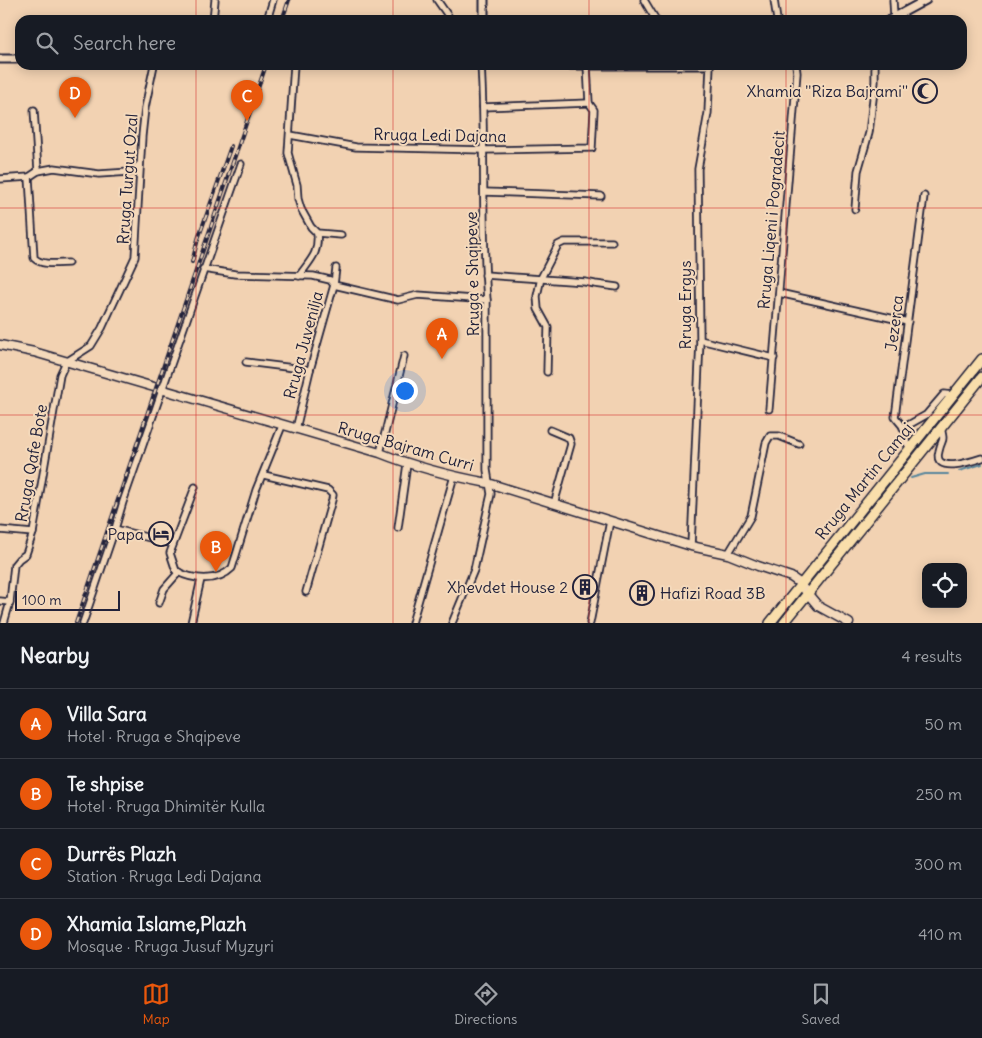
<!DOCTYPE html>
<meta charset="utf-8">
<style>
body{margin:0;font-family:Delius,sans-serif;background:#20242c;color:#f1f3f6}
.controls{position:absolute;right:15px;bottom:15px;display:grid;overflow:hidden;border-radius:10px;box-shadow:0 2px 12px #0003}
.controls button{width:45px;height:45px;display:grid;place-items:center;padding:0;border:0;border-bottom:1px solid #363941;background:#171b24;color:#f1f3f6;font:25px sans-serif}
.scale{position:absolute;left:15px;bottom:12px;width:105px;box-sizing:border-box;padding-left:5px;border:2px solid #22223b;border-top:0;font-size:14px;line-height:18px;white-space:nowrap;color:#22223b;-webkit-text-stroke:4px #f4d9bb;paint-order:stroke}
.you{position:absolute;left:404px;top:390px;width:18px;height:18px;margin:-12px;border:4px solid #fff;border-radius:50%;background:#1a73e8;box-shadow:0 0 0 8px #1a73e833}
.badge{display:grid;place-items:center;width:32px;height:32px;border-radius:50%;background:#ea580c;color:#fff;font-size:16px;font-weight:700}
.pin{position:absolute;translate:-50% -41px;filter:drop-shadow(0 1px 2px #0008)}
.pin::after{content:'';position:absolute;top:26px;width:18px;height:15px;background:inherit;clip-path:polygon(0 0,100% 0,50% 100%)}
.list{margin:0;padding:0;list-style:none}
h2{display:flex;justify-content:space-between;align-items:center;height:65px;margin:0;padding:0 20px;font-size:21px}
h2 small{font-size:16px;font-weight:400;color:#9ea1a6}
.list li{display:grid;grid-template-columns:32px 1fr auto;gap:15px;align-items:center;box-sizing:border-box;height:70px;padding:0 20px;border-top:1px solid #363941}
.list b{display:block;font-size:19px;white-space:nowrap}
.list p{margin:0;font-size:16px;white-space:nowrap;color:#9ea1a6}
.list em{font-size:16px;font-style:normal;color:#9ea1a6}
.icon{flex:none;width:28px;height:28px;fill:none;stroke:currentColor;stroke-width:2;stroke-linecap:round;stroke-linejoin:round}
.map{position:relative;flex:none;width:982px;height:623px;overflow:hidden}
.search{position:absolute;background:#171b24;box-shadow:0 2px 12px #0003;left:15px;right:15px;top:15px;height:55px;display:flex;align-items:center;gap:12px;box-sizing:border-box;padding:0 18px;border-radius:15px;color:#9ea1a6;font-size:19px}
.sheet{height:345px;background:#171b24}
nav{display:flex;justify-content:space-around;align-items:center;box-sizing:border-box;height:70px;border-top:1px solid #363941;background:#171b24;font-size:14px;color:#9ea1a6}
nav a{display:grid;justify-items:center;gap:2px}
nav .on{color:#ea580c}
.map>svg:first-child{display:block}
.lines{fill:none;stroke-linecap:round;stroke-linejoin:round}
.stream{stroke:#59869c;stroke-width:2}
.minor-casing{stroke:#22223b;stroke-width:9}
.tertiary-casing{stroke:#22223b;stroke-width:11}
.secondary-casing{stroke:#22223b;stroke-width:11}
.trunk-casing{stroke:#22223b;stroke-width:12}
.minor{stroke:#f4d9bb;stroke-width:5.5}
.tertiary{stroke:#f4d9bb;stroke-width:7}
.secondary{stroke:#f4d9bb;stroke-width:8}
.trunk{stroke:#f9deab;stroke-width:9}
.rail-casing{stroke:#22223b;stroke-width:4}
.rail{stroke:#f4d9bb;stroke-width:2;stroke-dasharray:5.5;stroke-linecap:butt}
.grid{fill:none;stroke:#d62828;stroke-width:1;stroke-opacity:0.55}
.labels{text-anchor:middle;stroke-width:4;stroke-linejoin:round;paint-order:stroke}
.poi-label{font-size:16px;fill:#22223b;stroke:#f4d9bb;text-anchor:end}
.street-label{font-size:16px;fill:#22223b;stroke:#f4d9bb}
</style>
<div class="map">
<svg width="982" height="623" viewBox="0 0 982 623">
<rect width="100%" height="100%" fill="#f2d2b2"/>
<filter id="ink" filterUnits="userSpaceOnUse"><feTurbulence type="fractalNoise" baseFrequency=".02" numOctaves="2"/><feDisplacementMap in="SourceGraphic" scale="10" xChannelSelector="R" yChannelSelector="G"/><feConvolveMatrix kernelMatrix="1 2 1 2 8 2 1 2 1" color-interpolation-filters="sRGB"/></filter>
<g filter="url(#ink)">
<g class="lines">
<g class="stream">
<polyline points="959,471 982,464"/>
<polyline points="911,478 925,474 948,474"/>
</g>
<defs>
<g id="minor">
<polyline points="437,0 451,20"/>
<polyline points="644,0 656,20"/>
<polyline points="774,0 777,20"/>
<polyline points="893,0 894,17"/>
<polyline points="213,20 215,0"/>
<polyline points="267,20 273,0"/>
<polyline points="294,65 288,153 297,185 298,199 301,209 311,227 317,233 341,235"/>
<polyline points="483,107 589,103"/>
<polyline points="34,110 38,171"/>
<polyline points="290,135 356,147 484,150 592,148 594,110 589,103 587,65"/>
<path d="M29,177L34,258C42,266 58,263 68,263"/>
<polyline points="0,179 29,177 38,171 54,168 99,174 130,172 139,165"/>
<polyline points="484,192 601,196"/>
<polyline points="855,209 858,171 869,133 875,82 875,65"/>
<polyline points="203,269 235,274 313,276 330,280 334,285 398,300 418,295 487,300"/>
<polyline points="485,275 585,282 595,284 617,287"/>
<path d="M299,276C311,259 319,254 317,233"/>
<polyline points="779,293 908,322"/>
<polyline points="700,340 774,358"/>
<polyline points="246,362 310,370"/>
<polyline points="547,372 548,327 538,309 537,296 541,278 558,245 564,242 612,242"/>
<polyline points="769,409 797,73 796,65"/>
<polyline points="903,428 926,415 944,394 953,395"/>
<path d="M941,428C945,444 942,437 939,451C932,475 973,461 982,458"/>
<polyline points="296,429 310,370 334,285 336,268"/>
<polyline points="550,430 569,438 571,444 554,504"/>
<polyline points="910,448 906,442 905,429 895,417 924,196"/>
<polyline points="380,453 404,356"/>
<polyline points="264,475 328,490 333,495 332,500 306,592"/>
<path d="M195,487L170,553L176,571C193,580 217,583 232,568L256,490L282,426"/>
<polyline points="398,528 407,464"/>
<polyline points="115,529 173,544"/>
<polyline points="0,530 33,533"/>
<polyline points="691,546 700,340 698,169 708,113 710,65"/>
<polyline points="728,554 751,516 766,443 770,436 779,436 799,444"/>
<polyline points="0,601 10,602"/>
<polyline points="159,603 164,589 179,572"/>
<polyline points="4,623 10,602 14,565 19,559 26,554 33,533 60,375 66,362 91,346 102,328 135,257 142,136 145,108 154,65"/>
<polyline points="83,623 115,529 123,502 241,164"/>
<polyline points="191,623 201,579"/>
<polyline points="412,623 454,476"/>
<path d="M452,623L474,570L491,494L487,470V300C481,222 486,143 481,65"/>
<polyline points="590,623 610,521"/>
</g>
<g id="tertiary">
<polyline points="484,20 484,0"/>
<polyline points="889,20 926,0"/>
<polyline points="0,59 20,59"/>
<polyline points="571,65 709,65"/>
</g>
<path id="secondary" d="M0,345L34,352L380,453C415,467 451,476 488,483L691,546L728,554L758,566L791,577L798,582L818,606L849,623"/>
<g id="trunk">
<polyline points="770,623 982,359"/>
<polyline points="784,623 982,377"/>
</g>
</defs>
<use href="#minor" class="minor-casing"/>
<use href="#tertiary" class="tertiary-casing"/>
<use href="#secondary" class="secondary-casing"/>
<use href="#trunk" class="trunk-casing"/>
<use href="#minor" class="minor"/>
<use href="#tertiary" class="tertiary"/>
<use href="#secondary" class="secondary"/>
<use href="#trunk" class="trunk"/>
<defs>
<g id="rail">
<polyline points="282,20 289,0"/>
<polyline points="192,262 198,239 231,146"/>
<polyline points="76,623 266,65"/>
</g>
</defs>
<use href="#rail" class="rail-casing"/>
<use href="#rail" class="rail"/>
</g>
</g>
<path class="grid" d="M196,0V20M393,0V20M589,0V20M786,0V20M196,65V623M393,65V623M589,65V623M786,65V623M0,208H982M0,415H982"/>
<defs>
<symbol id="mosque-ring" viewBox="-11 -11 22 22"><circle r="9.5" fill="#f4d9bb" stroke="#22223b" stroke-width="1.5"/><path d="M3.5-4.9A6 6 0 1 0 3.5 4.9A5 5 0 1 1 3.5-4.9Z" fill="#22223b"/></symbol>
<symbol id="hotel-ring" viewBox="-11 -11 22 22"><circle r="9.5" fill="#f4d9bb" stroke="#22223b" stroke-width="1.5"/><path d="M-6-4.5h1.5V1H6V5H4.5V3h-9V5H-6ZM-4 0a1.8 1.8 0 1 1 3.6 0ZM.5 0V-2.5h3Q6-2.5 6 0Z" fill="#22223b"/></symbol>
<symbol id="building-ring" viewBox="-11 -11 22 22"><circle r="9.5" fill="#f4d9bb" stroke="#22223b" stroke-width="1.5"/><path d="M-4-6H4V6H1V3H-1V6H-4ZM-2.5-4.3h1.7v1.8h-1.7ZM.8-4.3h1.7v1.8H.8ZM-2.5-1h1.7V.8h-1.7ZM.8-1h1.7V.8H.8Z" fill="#22223b"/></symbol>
</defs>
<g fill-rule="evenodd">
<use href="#mosque-ring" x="911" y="77" width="28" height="28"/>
<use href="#hotel-ring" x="147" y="520" width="28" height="28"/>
<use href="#building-ring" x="571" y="573" width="28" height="28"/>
<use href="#building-ring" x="628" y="579" width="28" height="28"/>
</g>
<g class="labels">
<g class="poi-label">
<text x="908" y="97">Xhamia ''Riza Bajrami''</text>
<text x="144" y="540">Papa</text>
<text x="568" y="593">Xhevdet House 2</text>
<text x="660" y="599" text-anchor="start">Hafizi Road 3B</text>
</g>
<g class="street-label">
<text transform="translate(440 135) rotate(1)" y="6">Rruga Ledi Dajana</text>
<text transform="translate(127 179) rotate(-86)" y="6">Rruga Turgut Ozal</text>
<text transform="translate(771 220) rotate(-85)" y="6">Rruga Liqeni i Pogradecit</text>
<text transform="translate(472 274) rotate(-91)" y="6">Rruga e Shqipeve</text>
<text transform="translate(685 305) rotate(-90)" y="6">Rruga Ergys</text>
<text transform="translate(894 323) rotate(-83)" y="6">Jezerca</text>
<text transform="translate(303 345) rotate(-75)" y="6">Rruga Juvenilja</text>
<text transform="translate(406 446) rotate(16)" y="6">Rruga Bajram Curri</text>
<text transform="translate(31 463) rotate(-80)" y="6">Rruga Qafe Bote</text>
<text transform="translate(864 481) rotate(-51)" y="6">Rruga Martin Camaj</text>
</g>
</g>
</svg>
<div class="controls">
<button><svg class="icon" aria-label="locate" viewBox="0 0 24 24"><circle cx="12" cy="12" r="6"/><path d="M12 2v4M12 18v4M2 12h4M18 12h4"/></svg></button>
</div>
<div class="scale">100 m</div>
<div class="you"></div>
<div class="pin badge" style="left:442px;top:359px">A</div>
<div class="pin badge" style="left:216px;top:572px">B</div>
<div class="pin badge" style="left:247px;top:121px">C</div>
<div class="pin badge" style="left:75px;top:118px">D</div>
<div class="search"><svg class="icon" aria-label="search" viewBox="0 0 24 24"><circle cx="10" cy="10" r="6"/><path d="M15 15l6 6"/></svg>Search here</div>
</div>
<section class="sheet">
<h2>Nearby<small>4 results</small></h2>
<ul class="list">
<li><span class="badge">A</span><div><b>Villa Sara</b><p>Hotel · Rruga e Shqipeve</p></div><em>50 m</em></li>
<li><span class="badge">B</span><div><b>Te shpise</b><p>Hotel · Rruga Dhimitër Kulla</p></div><em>250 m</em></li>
<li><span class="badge">C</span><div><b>Durrës Plazh</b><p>Station · Rruga Ledi Dajana</p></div><em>300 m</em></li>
<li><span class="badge">D</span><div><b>Xhamia Islame,Plazh</b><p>Mosque · Rruga Jusuf Myzyri</p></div><em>410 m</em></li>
</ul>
</section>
<nav>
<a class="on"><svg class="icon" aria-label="map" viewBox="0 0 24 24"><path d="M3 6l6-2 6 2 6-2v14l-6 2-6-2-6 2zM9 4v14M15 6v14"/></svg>Map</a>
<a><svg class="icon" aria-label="directions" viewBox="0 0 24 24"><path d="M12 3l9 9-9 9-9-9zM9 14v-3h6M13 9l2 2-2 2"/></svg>Directions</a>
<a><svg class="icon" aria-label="saved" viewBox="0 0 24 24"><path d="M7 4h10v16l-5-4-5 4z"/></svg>Saved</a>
</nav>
